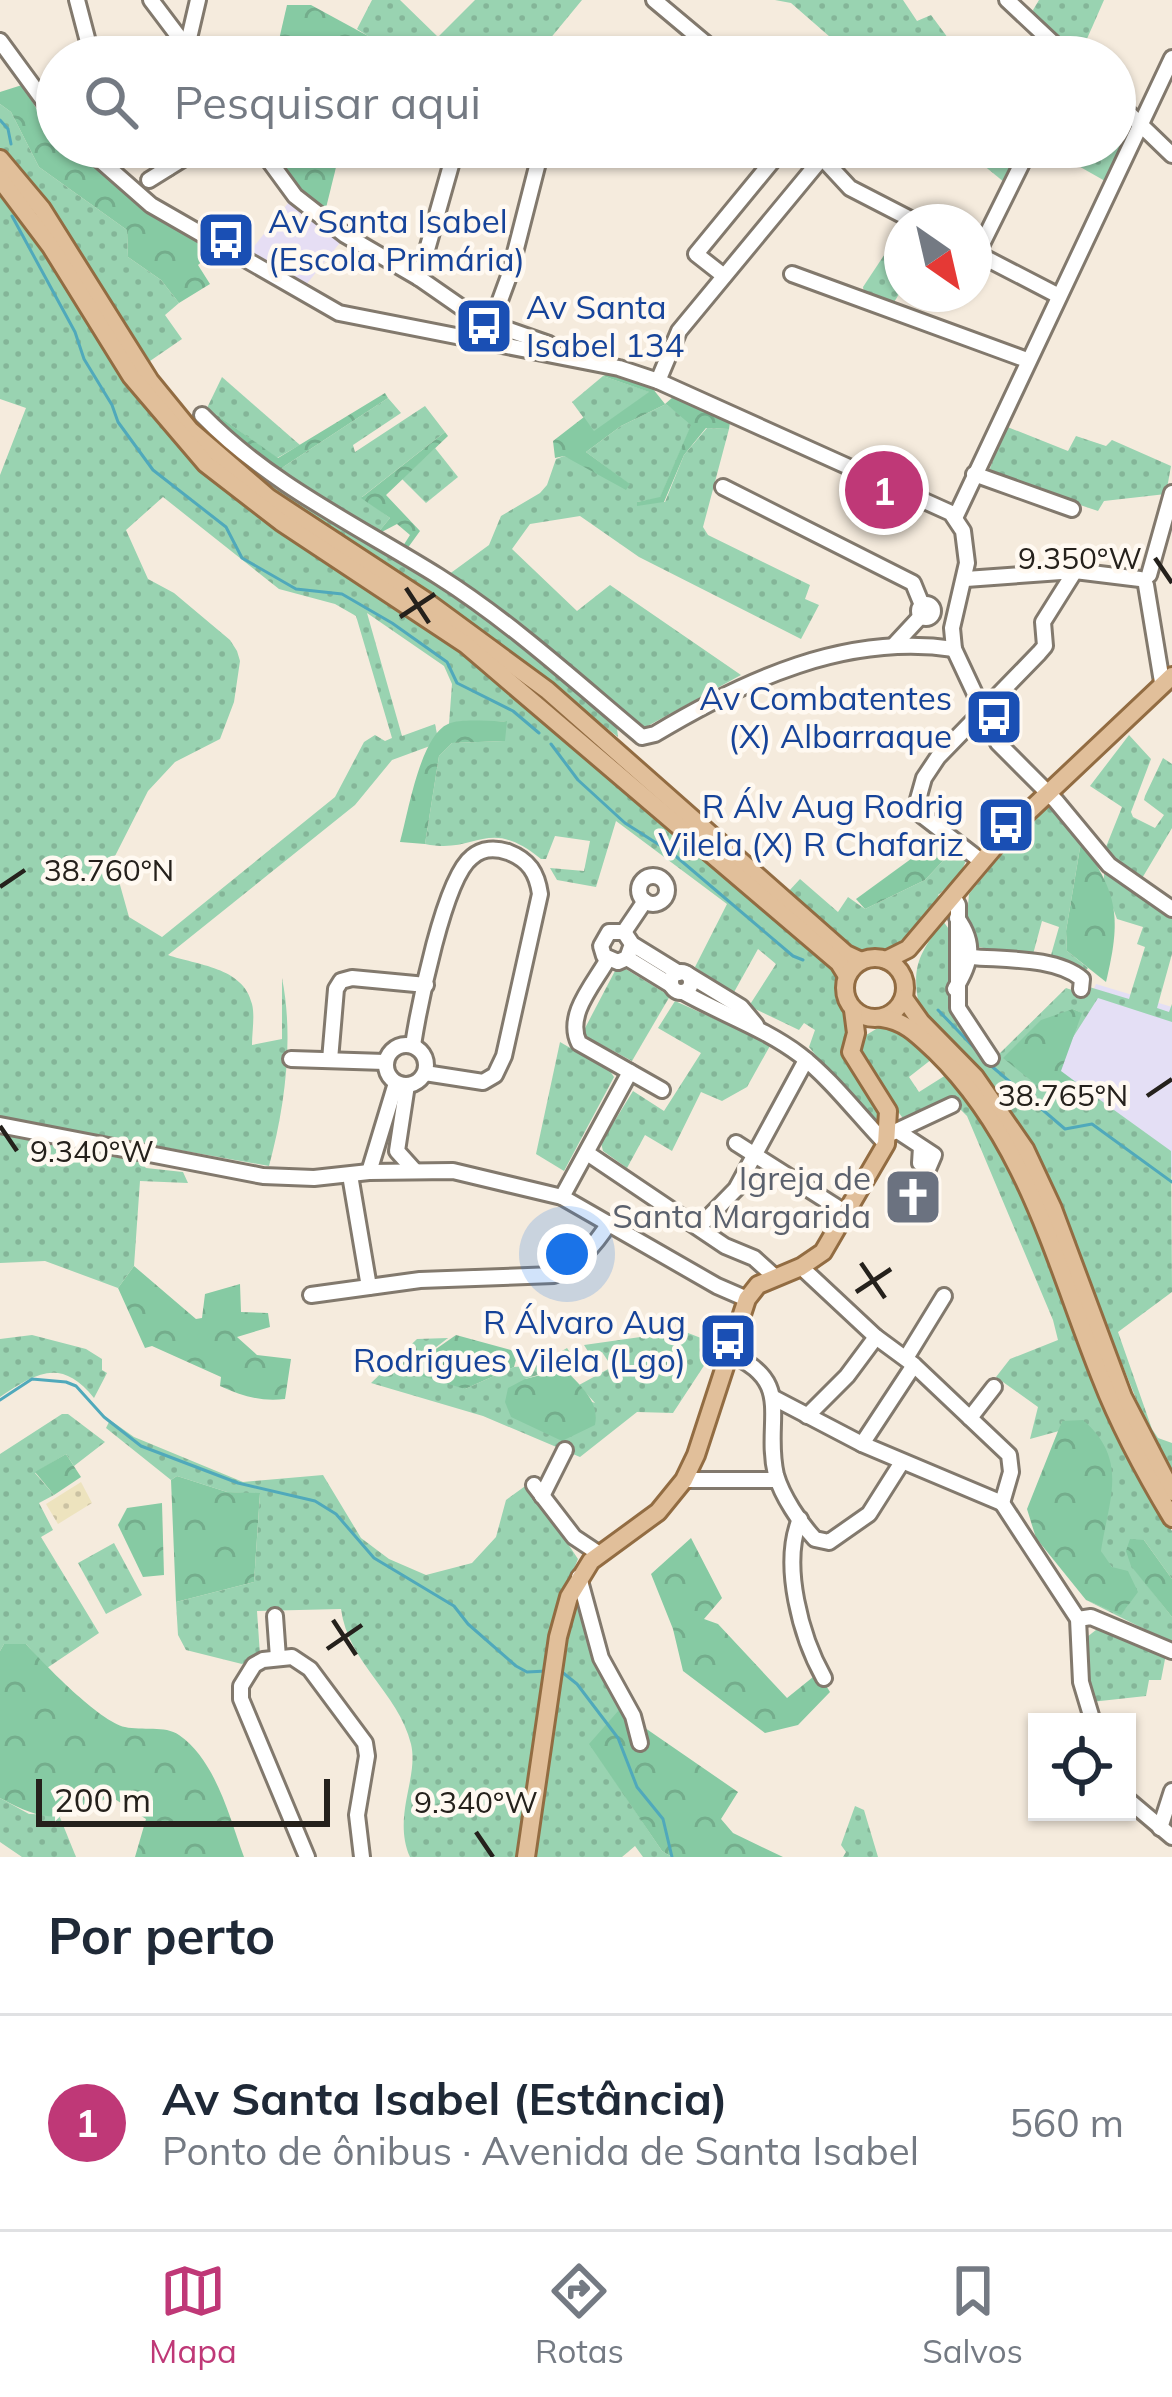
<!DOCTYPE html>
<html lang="pt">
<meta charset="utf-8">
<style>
body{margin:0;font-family:Mulish,sans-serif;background:#f2f2f3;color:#1f2937}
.controls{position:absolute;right:36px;bottom:36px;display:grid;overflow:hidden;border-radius:0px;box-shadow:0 3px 9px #0004}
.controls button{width:108px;height:108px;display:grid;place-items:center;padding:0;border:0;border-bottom:3px solid #e0e1e3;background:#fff;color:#1f2937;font:60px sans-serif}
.compass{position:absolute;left:884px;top:204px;width:108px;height:108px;border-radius:50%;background:#fff;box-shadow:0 3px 9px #0004;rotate:146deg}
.scale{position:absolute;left:36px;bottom:30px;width:294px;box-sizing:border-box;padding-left:12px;border:6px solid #25211c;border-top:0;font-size:33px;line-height:42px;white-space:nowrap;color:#25211c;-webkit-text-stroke:9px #fff9f1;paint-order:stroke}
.you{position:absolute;left:567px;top:1254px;width:42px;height:42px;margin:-30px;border:9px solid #fff;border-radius:50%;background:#1a73e8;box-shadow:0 0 0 18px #1a73e833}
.badge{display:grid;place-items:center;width:78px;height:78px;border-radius:50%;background:#bf3877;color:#fff;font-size:39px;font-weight:700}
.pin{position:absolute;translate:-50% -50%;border:6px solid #fff;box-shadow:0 3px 12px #0006}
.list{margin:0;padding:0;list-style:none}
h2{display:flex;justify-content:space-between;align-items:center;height:156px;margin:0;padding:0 48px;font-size:51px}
h2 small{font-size:39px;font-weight:400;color:#747a83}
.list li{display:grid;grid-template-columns:78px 1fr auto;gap:36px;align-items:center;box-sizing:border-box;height:216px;padding:0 48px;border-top:3px solid #e0e1e3}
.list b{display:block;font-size:45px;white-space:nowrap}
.list p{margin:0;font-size:39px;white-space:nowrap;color:#747a83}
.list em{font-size:39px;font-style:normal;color:#747a83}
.icon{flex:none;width:66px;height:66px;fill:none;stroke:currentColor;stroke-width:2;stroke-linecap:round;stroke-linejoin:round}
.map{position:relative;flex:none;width:1172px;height:1857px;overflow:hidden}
.search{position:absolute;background:#fff;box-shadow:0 3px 9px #0004;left:36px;right:36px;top:36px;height:132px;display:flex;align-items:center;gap:30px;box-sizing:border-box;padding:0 42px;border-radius:66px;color:#747a83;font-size:45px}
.sheet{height:372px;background:#fff}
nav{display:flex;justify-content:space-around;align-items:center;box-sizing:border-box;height:168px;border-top:3px solid #e0e1e3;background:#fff;font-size:33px;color:#747a83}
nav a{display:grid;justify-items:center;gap:6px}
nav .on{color:#bf3877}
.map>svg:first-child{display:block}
.commercial{fill:#e4dff5}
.education{fill:#e6def4}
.grass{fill:url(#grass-dots);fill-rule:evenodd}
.forest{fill:url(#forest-crowns)}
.sand{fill:url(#sand-dots)}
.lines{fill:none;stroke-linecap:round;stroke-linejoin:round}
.stream{stroke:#50a9bb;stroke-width:3}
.minor-casing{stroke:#82796d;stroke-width:20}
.major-casing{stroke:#926c42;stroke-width:22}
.minor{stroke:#fff;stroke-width:14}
.major{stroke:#e1bf9a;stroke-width:16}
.ticks{fill:none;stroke:#25211c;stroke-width:4.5}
.labels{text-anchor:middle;stroke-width:9;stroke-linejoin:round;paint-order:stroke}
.transit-label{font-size:33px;fill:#164399;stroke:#fff9f1;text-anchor:end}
.worship-label{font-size:33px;fill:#5b616d;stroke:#fff9f1;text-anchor:end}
.ticks-label{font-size:30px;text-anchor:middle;fill:#25211c;stroke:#fff9f1;stroke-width:9;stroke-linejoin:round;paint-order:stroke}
</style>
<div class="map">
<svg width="1172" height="1857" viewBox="0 0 1172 1857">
<defs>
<pattern id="grass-dots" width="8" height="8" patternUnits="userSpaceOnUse" patternTransform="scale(3)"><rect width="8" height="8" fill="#99d3b1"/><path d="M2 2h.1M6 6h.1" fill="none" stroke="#84b598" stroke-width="1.8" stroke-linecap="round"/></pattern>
<pattern id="forest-crowns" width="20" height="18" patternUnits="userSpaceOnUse" patternTransform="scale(3)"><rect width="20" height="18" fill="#86caa3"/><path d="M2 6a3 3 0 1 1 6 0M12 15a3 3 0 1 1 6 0" fill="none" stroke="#74ad8c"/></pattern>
<pattern id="sand-dots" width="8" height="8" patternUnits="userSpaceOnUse" patternTransform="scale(3)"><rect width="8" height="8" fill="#ede3be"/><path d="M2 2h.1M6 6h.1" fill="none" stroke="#cbc2a3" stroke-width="1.8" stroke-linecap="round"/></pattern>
</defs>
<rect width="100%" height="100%" fill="#f5ebdd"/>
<polygon class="commercial" points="1096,984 1172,1007 1172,1177 1054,1080"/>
<polygon class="education" points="292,198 343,239 305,286 249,253"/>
<g class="grass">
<polygon points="372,0 400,0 438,37 475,0 582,0 549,40 540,36 536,44 545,57 363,57 368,36 357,29"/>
<polygon points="775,0 903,0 917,21 931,15 962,57 853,57 791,3"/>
<polygon points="1039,0 1104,0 1079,57 1035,16 1033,10"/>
<polygon points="0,104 11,112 39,167 127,230 128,257 161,280 179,303 165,315 182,339 150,361 51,209 0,148"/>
<polygon points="1115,111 1133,127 1105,181 1045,147 1115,147"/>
<polygon points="961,147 1021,147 1004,182"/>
<path d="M0,190L15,208L124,379L190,457L235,498L296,542L478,663L831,967L837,977L846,1033L844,1058L877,1106L883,1123L876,1131L809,1047L815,1030L804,1023L799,1030L749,1006L776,964L758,949L733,994L695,967L727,904L616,821L596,887L557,880L550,868L584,871L590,841L555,836L546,859H541C487,815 478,855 425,844L439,756L452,743L504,741L506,721L449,724L452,684L444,666L367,613L402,736L435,724L437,734L430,746L392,760L355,805L168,955C196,965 244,967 252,1004C255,1016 252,1032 252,1045L282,1039V978C294,1038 285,1107 269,1166L0,1118V475L26,408L0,399ZM163,497L279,589L335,604L356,616L392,738L385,741L375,735L364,742L335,797L162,937L129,917L113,860L148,791L175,762L220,739L234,702L240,661L237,651L230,640L174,593L148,579L126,530Z"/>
<polygon points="902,228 902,289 893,304 864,293 863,287"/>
<polygon points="603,376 650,392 594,432 572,402"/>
<polygon points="222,377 300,445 277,458 207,408"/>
<polygon points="388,398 401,413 353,445 355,452 425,406 445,432 362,497 390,518 376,535 274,473"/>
<polygon points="666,404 692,424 660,498 637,502 665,502 684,455 707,428 729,429 703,527 708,535 810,585 805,599 819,605 801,639 639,557 580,516 530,524 512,549 577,611 610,585 741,675 644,728 448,575 489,545 501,516 540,493 547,485 556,459 564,456 629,484 586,452 621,426"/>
<polygon points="203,421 525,645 616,719 618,737 479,628 269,489 197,425"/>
<polygon points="1005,426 1068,451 1076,436 1106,446 1112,440 1171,466 1166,494 1104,501 1098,511 988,474"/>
<polygon points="435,448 458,477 426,503 402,479"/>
<polygon points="1129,735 1151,759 1131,812 1133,817 1155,828 1164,815 1144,800 1145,796 1163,758 1172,764 1172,828 1141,880 1117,862 1106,847 1122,807 1090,786"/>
<polygon points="1051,806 1081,842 1066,931 1067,951 1088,968 1085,972 1049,962 1059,927 1042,921 1032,958 974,946 967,918 969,894 1039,809"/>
<path d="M955,848L967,858L960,875L938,895L941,899C870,985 860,955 788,892L800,879L838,912L848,897L865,909L925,880Z"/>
<path d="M1104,873L1172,918V954L1157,1008L1169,1012L1172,1004V1022L1098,998L1070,1042L1081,1013L1073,1009L1053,1098L1096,1097L1171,1151L1172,1292L1118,1332L1152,1429L1158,1438L1172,1443V1478L1152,1438L1040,1161C1007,1103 965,1055 919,1006C911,964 920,954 943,921L951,932L949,1005L991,1062L1066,988L1084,994L1086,986L1129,999L1145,947L1137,944L1143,927L1117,919L1104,884Z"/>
<polygon points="624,968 670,996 632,1061 587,1037 584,1030 616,969"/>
<polygon points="675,1001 771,1044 747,1087 722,1101 701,1092 672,1151 645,1135 627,1168 603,1151 601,1143 633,1091 664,1111 701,1053 658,1028"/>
<polygon points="881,1026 903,1030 932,1059 909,1077 919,1092 946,1075 954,1084 1002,1151 1020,1188 1124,1450 1172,1531 1172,1579 1144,1540 1132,1566 1172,1617 1172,1643 1088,1601 1121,1614 1129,1604 1112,1567 1103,1558 1062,1421 1059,1431 1030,1439 1038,1407 996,1377 1010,1359 1058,1340 1053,1320 967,1116 958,1107 933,1106 905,1121 860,1061 863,1037"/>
<polygon points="560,1042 610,1071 614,1077 564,1171 536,1154"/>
<polygon points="0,1131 137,1158 146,1168 183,1172 188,1183 140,1181 134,1266 118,1288 45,1261 0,1263"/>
<polygon points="683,1331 706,1340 700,1347 711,1355 673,1413 637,1412 580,1457 483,1416 371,1383 417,1339 448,1338 413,1365 465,1389 514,1367 538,1365 567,1348 571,1354 544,1373 525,1379 595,1403 579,1385 612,1367 602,1352 591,1356 584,1345"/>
<path d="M32,1335L86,1349L102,1359V1370L107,1373L94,1398C61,1357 36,1373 0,1397V1339Z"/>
<polygon points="62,1414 68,1414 105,1442 74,1466 66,1454 35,1473 54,1495 39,1503 53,1530 41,1537 99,1633 47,1668 26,1644 4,1644 0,1651 0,1454"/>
<path d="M110,1420L134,1437L243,1482L323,1475L361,1538L389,1559L426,1575L472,1563L496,1537L506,1500L528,1484L578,1559L556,1613L518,1857H410C392,1816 419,1778 411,1744C398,1692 348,1663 341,1609L257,1611L260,1655L242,1664L186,1650L178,1635L176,1602L254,1582L260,1494L227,1492L177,1476L171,1480L106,1428Z"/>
<polygon points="114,1543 142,1595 106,1614 78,1563"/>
<polygon points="580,1599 627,1716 590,1744 662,1851 672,1857 643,1857 635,1846 622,1857 532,1857 560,1662 575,1600"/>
<polygon points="1101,1626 1166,1654 1161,1680 1149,1680 1146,1696 1091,1702 1087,1686 1087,1637"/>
<polygon points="0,1798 29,1814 59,1815 76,1857 22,1857 0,1842"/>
<polygon points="855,1806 864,1810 878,1857 843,1857 846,1852 841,1845"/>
</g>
<g class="forest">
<polygon points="287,5 311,5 368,36 363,57 275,57"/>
<polygon points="22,85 41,116 57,131 57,147 74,147 146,213 214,251 198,265 210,284 179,303 161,280 128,257 127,230 39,167 11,112 0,104 0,92"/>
<polygon points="266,147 341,147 325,212 299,191"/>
<polygon points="610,373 653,389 665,404 673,397 730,422 729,429 706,428 684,455 664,502 637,506 637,502 660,497 691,425 666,404 621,426 586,452 630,484 626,490 564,456 555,458 553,441 584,417 594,431 649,392 603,376"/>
<polygon points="385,393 388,398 274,473 206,412 207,408 278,458"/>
<polygon points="445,432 448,436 386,495 420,531 407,549 403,546 410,535 397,524 376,535 390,518 361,498"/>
<path d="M507,721L505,741L452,743L439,756L425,844L400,842C408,814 420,736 448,724C462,718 490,722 507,721Z"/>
<polygon points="941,837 955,848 925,880 865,909 856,899"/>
<path d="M1081,842C1119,894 1121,919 1106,982L1067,951L1066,931Z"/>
<polygon points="1073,1009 1082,1013 1061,1071 1096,1097 1053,1098 1003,1058 1041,1020"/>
<path d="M134,1266L196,1319L202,1318L205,1294L240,1284L241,1312L268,1313L270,1327L237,1337L257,1355L291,1359L285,1399C261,1402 242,1396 220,1386L221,1377L152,1346L145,1348L118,1288Z"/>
<polygon points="456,1335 511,1350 517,1356 514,1367 465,1389 412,1373 413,1365"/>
<path d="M565,1369C580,1386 600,1401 595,1425L562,1441L511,1417L505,1402L508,1388L525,1379Z"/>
<path d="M1083,1420C1129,1460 1109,1498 1101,1551L1112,1567L1128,1571L1138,1592L1121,1615L1086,1600L1036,1538L1027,1509L1062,1421Z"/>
<polygon points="66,1454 81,1477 54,1495 35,1472"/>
<polygon points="177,1476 227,1492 260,1493 254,1582 176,1602 171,1480"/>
<polygon points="162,1503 164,1575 143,1577 118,1525 127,1508"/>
<polygon points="691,1538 722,1598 704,1619 718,1624 787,1698 818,1673 830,1692 798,1725 765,1733 683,1671 673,1629 651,1574"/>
<polygon points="1130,1539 1144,1540 1172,1579 1172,1617 1131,1566 1126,1551"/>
<path d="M4,1644H26C44,1664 100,1722 125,1727C142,1731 165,1725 179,1735C216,1761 229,1816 244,1857H135L146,1819L110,1796C67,1823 45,1823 0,1798V1651Z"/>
<polygon points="619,1710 738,1792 721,1819 733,1833 783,1857 672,1857 662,1851 589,1744"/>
</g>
<polygon class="sand" points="81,1482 92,1503 58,1524 46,1504"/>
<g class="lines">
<g class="stream">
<polyline points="0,120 8,129 11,144"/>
<polyline points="12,216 75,332 84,359 112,405 118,422 153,470 226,527 242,558 296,589 342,594 392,623 447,662 457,683 513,711 539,733"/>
<polyline points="551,744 578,780 625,823 672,853 793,956 803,960"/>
<polyline points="938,1010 983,1057"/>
<polyline points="989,1064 1065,1129 1092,1124 1172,1182"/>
<polyline points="0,1400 32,1379 66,1382 76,1386 104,1417 141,1446 238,1483 315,1501 336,1514 374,1558 454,1606 468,1624 516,1666 527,1672 547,1671"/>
<polyline points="562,1672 577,1684 618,1738 637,1787 663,1819 672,1857"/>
</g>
<defs>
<g id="minor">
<polyline points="77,0 92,57"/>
<polyline points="151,0 194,57"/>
<polyline points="654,0 722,57"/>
<polyline points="1007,0 1068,57"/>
<polyline points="0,41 57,119"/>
<polyline points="187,47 198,0"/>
<polyline points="1115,100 1172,155"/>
<polyline points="85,147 151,205 339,313 619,368 658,381 951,513 963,531 967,563 952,628 954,649 998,743 1056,801 1109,865 1172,909"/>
<polyline points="151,147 168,168"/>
<polyline points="259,147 295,196 345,235 419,278 478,319 549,344 557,355"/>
<polyline points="812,147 850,188 916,222"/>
<polyline points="149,180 202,147"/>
<polyline points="974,252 1059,296"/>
<polyline points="977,254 1030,147"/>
<polyline points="792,274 1027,360"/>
<polyline points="724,276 696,254 784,147"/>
<polyline points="419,278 453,158 446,147"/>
<polyline points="491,325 509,276 542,147"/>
<polyline points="658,381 679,331 822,158"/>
<path d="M202,415C269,484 358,526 438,576C511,622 576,682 642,737L655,734C745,680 846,633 954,649"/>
<polyline points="974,474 1072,509"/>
<polyline points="723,487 913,583 922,605"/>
<polyline points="955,518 1172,58"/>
<polyline points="1149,575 1172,493"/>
<polyline points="966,579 1075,571 1140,579"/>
<polyline points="1146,585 1162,682"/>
<circle cx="926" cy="611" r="7"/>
<polyline points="895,644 921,616"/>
<polyline points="981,861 915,810 924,778 938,757 1039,653 1045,646 1043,622 1075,571"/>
<circle cx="653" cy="890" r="14"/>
<polyline points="953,896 958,905 958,1008 991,1058"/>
<polyline points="624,932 645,901"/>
<polyline points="632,944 627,958 618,962 604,956 601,946 609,932 624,932 632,944 679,973"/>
<path d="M971,957C1005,960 1056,957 1082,979L1081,989"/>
<polyline points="627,958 671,985"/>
<path d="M608,959C594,984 565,1015 579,1043L662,1090"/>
<circle cx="681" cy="982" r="10"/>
<polyline points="687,974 741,1007 756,1025"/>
<path d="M955,989C971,963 976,944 957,918"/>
<path d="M683,992C722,1014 764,1028 800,1055C831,1079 858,1115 886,1144"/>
<circle cx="406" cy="1065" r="20"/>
<path d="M413,1045C419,1007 444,878 472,857C482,848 496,848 508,852C529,860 537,873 540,894L504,1056L495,1075L483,1082L425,1073"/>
<polyline points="291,1059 385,1062"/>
<polyline points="330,1060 336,989 341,981 352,978 426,985"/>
<polyline points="407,1085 397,1151 415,1171"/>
<polyline points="0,1125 263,1176 314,1178 369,1172 453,1171 562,1197 717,1286 747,1299"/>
<polyline points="899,1132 934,1155 928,1169 920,1163 921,1147"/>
<polyline points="892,1133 952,1105"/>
<polyline points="736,1143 846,1213"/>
<polyline points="587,1153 725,1246 754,1258 775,1277"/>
<polyline points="369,1172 396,1083"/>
<polyline points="350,1175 369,1287"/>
<polyline points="562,1197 630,1072"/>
<polyline points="699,1227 736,1189 806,1060"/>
<polyline points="801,1267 876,1337 914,1365 1009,1455 1011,1472 1002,1503"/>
<path d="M311,1295L420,1280L554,1275C579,1262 594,1247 609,1223"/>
<path d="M730,1354C796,1382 763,1420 776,1475C782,1496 800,1523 815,1539L829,1542L869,1514L902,1462"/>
<polyline points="906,1358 944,1296"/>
<polyline points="774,1398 862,1444 1002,1503"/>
<polyline points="807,1416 847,1376 876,1337"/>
<polyline points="970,1418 994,1387"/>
<polyline points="862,1444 914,1365"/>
<polyline points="684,1480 777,1480"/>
<polyline points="534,1485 574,1537 598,1553"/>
<polyline points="542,1496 565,1450"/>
<polyline points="1002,1503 1078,1619 1081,1682 1093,1722"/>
<path d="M800,1519C781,1565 801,1637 824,1678"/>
<polyline points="579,1577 601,1658 633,1716 640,1743"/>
<polyline points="275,1616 278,1658"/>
<polyline points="1078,1619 1091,1617 1172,1651"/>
<polyline points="1127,1799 1172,1837"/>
<polyline points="1160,1828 1172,1791"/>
<polyline points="307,1857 241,1699 241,1686 254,1665 263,1660 292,1657 310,1669 365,1743 367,1756 357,1815 362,1857"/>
</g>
<g id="major">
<polyline points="0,159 42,209 150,381 190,430 269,498 426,601 547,690 846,954 861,961"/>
<polyline points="0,179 51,247 131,376 206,464 281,522 465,644 839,963 847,976"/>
<circle cx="875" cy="988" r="30"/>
<polyline points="886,960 908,949 1007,832 1172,676"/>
<polyline points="904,998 921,1022 975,1077 1025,1149 1053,1209 1123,1397 1172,1492"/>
<path d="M882,1018C905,1021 918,1035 935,1051C1027,1141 1055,1263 1101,1378C1120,1427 1145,1473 1172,1518"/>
<polyline points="526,1857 558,1637 569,1597 591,1561 658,1512 684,1480 696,1455 747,1299 758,1285 801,1267 823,1252 886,1144 888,1111 851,1052 856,1033 853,1010"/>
</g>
</defs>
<use href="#minor" class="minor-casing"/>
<use href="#major" class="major-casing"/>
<use href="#minor" class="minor"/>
<use href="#major" class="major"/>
</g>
<path class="ticks" d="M1155,558L1172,583M406,588L429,623M400,617L435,594M0,887L25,870M1147,1096L1172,1079M0,1126L17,1151M861,1263L885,1298M856,1292L891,1269M333,1620L356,1655M327,1649L362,1625M476,1832L493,1857"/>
<defs>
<symbol id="bus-square" viewBox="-11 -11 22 22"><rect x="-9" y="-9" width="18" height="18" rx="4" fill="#1a4fb4" stroke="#fff9f1"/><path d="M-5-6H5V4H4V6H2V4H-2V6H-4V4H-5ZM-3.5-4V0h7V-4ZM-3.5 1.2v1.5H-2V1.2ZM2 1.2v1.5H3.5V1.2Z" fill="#fff"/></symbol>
<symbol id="church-square" viewBox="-11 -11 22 22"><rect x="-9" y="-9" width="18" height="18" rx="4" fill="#6b7280" stroke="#fff9f1"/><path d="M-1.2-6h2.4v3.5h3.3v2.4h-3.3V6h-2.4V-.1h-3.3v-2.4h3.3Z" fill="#fff"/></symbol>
</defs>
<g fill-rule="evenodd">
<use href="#bus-square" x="193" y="207" width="66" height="66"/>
<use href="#bus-square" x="451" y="293" width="66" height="66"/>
<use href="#bus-square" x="961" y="684" width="66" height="66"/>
<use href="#bus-square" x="973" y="792" width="66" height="66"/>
<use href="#church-square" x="880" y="1164" width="66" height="66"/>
<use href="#bus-square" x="695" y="1308" width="66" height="66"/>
</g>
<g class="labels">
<g class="transit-label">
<text x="268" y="233" text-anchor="start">Av Santa Isabel<tspan x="268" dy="38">(Escola Primária)</tspan></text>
<text x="526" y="319" text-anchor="start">Av Santa<tspan x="526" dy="38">Isabel 134</tspan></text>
<text x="952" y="710">Av Combatentes<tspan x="952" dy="38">(X) Albarraque</tspan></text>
<text x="964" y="818">R Álv Aug Rodrig<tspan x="964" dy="38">Vilela (X) R Chafariz</tspan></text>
<text x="686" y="1334">R Álvaro Aug<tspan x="686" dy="38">Rodrigues Vilela (Lgo)</tspan></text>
</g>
<g class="worship-label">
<text x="871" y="1190">Igreja de<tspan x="871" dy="38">Santa Margarida</tspan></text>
</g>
</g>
<g class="ticks-label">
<text x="1080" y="569">9.350°W</text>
<text x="109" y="881">38.760°N</text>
<text x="1063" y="1106">38.765°N</text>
<text x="92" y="1162">9.340°W</text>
<text x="476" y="1813">9.340°W</text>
</g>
</svg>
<div class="controls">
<button><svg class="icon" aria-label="locate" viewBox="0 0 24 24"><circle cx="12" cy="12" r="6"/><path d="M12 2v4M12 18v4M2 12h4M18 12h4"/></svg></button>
</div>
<svg class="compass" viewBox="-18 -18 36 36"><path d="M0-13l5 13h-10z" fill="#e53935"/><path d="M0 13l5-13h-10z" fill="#747a83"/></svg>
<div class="scale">200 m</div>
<div class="you"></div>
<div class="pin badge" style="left:884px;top:490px">1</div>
<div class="search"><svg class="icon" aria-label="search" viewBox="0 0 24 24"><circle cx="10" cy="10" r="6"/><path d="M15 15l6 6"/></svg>Pesquisar aqui</div>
</div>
<section class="sheet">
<h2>Por perto<small></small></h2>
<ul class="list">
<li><span class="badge">1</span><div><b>Av Santa Isabel (Estância)</b><p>Ponto de ônibus · Avenida de Santa Isabel</p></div><em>560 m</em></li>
</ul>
</section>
<nav>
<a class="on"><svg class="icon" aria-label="map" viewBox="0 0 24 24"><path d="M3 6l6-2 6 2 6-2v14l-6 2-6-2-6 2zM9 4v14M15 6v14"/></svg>Mapa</a>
<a><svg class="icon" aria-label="directions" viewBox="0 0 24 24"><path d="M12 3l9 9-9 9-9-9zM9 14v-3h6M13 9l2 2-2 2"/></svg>Rotas</a>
<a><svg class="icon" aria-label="saved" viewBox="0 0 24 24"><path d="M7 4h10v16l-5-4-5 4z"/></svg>Salvos</a>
</nav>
